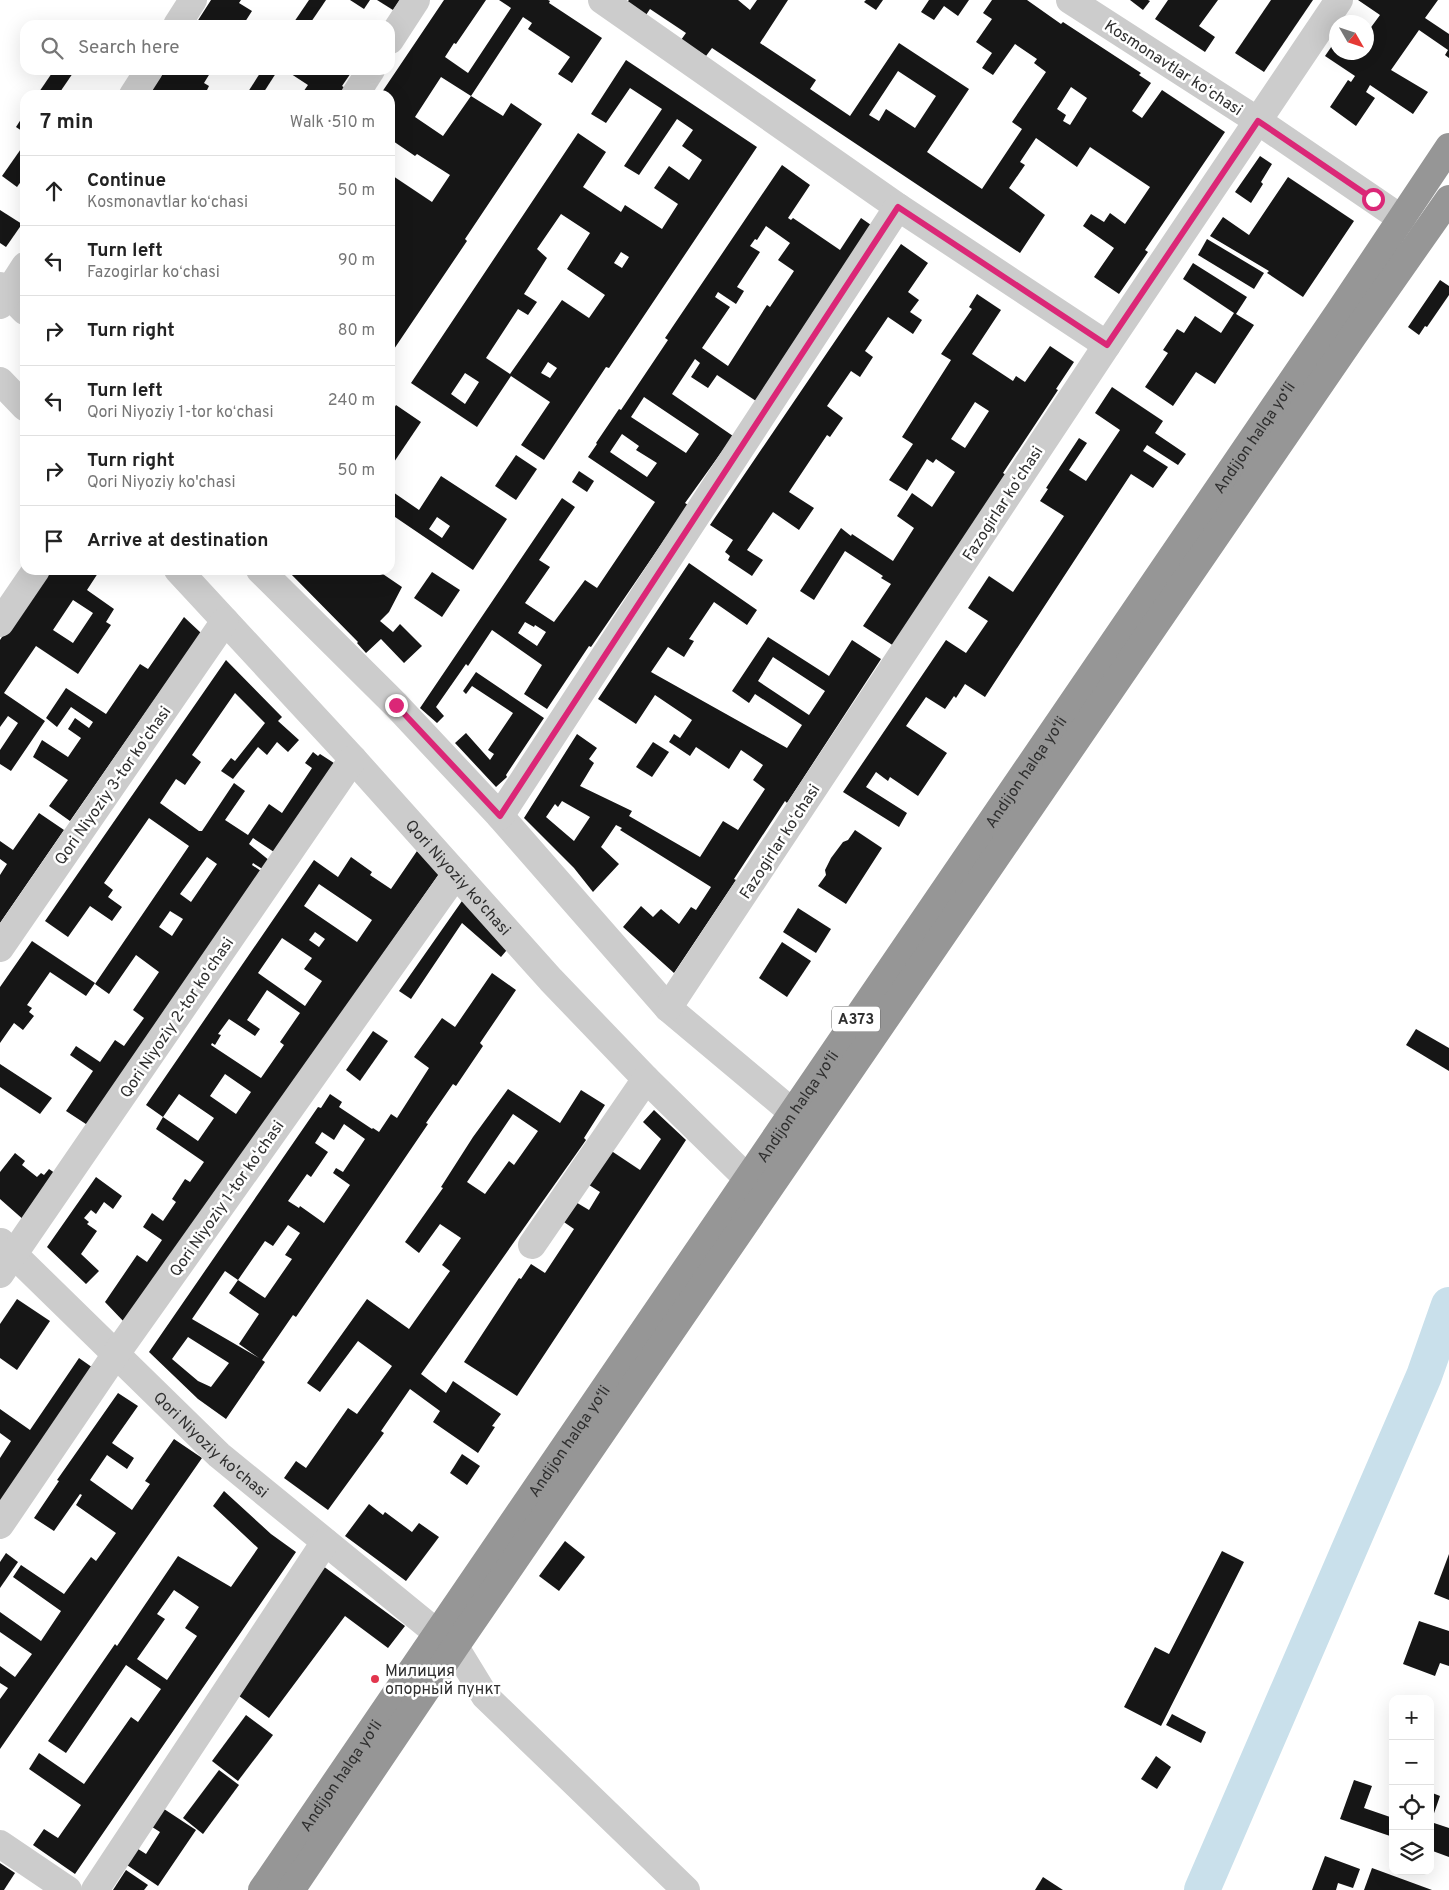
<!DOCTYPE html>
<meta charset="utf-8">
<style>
body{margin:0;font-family:Overpass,sans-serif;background:#f6f6f6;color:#222}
.controls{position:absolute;right:15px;bottom:15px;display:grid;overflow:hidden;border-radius:10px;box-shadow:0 5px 20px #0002}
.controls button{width:45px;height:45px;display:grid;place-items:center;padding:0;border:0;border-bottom:1px solid #e0e0e0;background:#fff;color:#222;font:25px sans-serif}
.compass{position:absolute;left:1329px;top:15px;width:45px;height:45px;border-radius:50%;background:#fff;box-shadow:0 5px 20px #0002;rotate:129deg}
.stop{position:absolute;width:15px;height:15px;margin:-11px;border:4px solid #db2777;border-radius:50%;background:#fff}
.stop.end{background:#db2777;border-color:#fff;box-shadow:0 1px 5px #0008}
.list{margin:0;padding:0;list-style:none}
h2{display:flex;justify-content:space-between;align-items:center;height:65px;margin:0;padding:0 20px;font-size:21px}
h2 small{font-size:16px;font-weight:400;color:#767676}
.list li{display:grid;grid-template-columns:32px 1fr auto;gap:15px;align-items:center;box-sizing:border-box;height:70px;padding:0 20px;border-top:1px solid #e0e0e0}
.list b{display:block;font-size:19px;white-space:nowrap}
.list p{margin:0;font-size:16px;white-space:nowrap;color:#767676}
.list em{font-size:16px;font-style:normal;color:#767676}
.icon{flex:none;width:28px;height:28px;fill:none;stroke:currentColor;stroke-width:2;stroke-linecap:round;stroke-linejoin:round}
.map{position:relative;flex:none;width:1449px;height:1890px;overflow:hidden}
.search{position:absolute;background:#fff;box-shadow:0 5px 20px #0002;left:20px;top:20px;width:375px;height:55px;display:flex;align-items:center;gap:12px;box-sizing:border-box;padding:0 18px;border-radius:15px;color:#767676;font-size:19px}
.panel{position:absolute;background:#fff;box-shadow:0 5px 20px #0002;left:20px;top:90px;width:375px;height:485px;border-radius:15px}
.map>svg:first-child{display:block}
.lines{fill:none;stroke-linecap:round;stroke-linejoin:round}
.river{stroke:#c9e0eb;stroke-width:36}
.building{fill:#161616;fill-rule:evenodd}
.minor{stroke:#ccc;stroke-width:28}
.highway{stroke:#969696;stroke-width:28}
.route{stroke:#db2777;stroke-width:6}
.poi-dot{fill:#e2354d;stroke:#fff;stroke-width:2}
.labels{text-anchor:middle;stroke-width:5;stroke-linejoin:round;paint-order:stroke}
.shield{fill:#fff;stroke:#6d6d6d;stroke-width:1}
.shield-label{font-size:15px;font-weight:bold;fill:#2f2f2f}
.street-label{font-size:16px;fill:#2f2f2f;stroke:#fff}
.poi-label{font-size:16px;fill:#2f2f2f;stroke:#fff;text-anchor:start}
</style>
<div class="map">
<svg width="1449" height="1890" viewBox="0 0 1449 1890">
<rect width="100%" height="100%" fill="#fff"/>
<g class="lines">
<polyline class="river" points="1202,1890 1424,1376 1449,1305"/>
</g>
<g class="building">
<polygon points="211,0 241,0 239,3 252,11 243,25 195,25"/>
<polygon points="309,0 326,0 309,25 292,25"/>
<polygon points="350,0 370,0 364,9"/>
<polygon points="377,0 400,0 393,10"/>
<polygon points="444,0 486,0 456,44 454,43 445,57 468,73 511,8 499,0 548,0 550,1 549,3 602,38 572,83 558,74 570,57 528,29 532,23 523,17 471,96 441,77 415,117 443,136 471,96 503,116 511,103 542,124 465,239 467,241 390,355 390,174 432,202 450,175 417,154 415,156 390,139 390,95 380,95"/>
<path d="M629,0H738L750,10L757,0H788L760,43L816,80L810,89L850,116L899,43L969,89L927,152L982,189L1022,129L1012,122L1046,72L1034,63L1037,59L1015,44L993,75L982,68L992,53L976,42L992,19L983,13L992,0H1027L1061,24L1063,22L1141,73L1139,75L1151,83L1132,111L1142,118L1162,90L1225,132L1145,250L1148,252L1119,294L1094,277L1114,248L1083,226L1091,214L1104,222L1110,213L1125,224L1150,187L1090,147L1077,167L1036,138L1020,162L1025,165L1009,188L1045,215L1020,253L712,48L706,56L681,40L686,33L650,9L646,15L627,2ZM898,71L936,96L915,128L886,109L879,121L869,115ZM1071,87L1087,98L1070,125L1063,121L1066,115L1057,109Z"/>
<polygon points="866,0 883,0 876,10 864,2"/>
<polygon points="929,0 969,0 958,16 944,6 934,20 921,12"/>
<polygon points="1130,0 1148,0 1150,1 1143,10"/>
<polygon points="1168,0 1218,0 1199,26 1215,37 1205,52 1155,19"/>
<polygon points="1271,0 1313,0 1264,72 1235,53"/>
<polygon points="1358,0 1438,0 1425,18 1449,34 1449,58 1445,55 1448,50 1419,30 1391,70 1428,92 1413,114 1370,85 1366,92 1375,98 1356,126 1330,107 1348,80 1351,82 1355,76 1325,56 1336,40 1336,52 1366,52 1366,28 1369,30 1380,15"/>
<path d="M626,60L757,147L609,368L606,367L544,460L521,445L550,402L511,376L477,427L411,383L578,133L606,152L583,187L621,212L625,205L662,229L678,204L654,188L669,166L689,180L702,160L682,146L693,130L677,119L639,175L624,166L662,109L630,88L606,123L591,114ZM561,214L590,233L567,269L605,295L589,318L562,300L510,374L486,358L518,309L528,315L537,302L524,294L547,258L537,249ZM621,252L629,257L622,268L614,263ZM548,362L557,368L550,378L541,373ZM465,373L479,382L465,404L451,394Z"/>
<polygon points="54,70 69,70 73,73 58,95 37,95"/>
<polygon points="165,70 212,70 204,83 209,86 205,94 207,95 186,95 183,93 182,95 148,95"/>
<polygon points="262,70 278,70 262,95 246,95"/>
<polygon points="285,70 353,70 342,86 345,88 340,95 301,95 308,85"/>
<polygon points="25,113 25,133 16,127"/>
<polygon points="23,146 25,147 25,176 17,187 2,176"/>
<polygon points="1260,156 1272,164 1261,182 1263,184 1251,203 1235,192"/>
<path d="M782,165L810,185L788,218L791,220L793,218L840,250L861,218L871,225L756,401L717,375L708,388L691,377L700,363L695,359L672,394L733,436L685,503L688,505L591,647L589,646L547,709L524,694L542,665L492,630L468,666L466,664L436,707L444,716L437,723L420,708L562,498L575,507L539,560L550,567L525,603L554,622L585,580L597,588L655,502L588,457L597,444L596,443L619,409L621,410L668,340L665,338ZM766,226L790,243L778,260L794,271L770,307L767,305L728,366L702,348L730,307L715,297L718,292L736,304L744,291L737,287L760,252L750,246L755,239L757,240ZM644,397L699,434L686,453L631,417ZM622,434L639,446L636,450L657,463L647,477L610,452ZM525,622L534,627L535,625L546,632L537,646L518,633Z"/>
<polygon points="1288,177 1354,221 1303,297 1267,273 1269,271 1210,236 1223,217 1249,235"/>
<polygon points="0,210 22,224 6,247 0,243"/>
<polygon points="1207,239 1264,273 1254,289 1198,255"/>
<polygon points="901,244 928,263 908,292 919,300 910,312 922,320 913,334 888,317 865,351 873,357 860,377 851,371 827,406 843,418 830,437 827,435 789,492 814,508 799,530 773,512 747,550 763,560 752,576 728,560 730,556 725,552 733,540 710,525"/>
<polygon points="1193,263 1247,297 1236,314 1254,325 1215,384 1196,372 1173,406 1145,387 1168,353 1163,350 1177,329 1184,333 1195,316 1221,333 1234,313 1183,279"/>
<polygon points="1440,280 1449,286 1449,295 1427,327 1425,326 1419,335 1408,327"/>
<path d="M977,294L1001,310L972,354L1013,381L1016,376L1025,382L1050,346L1074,362L1056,389L1058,390L1003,473L1006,475L894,646L863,626L891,584L881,578L883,576L845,551L814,600L800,591L841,528L851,536L852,534L893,561L914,528L897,516L912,493L932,507L955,472L936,459L933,463L927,459L907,491L889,480L913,444L902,437L951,360L941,354L972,309L969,307ZM975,402L989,411L965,448L951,439Z"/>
<polygon points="1112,387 1163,421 1155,433 1186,454 1178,465 1147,445 1143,451 1168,467 1153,488 1131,474 985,697 965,684 956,698 954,696 945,709 926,697 906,726 947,753 918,796 890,777 888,781 876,772 866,787 907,813 899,827 843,792 946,640 966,653 988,621 968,608 989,576 1013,592 1050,537 1064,516 1040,501 1048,489 1046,488 1079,438 1087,443 1069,470 1086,481 1120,430 1095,413"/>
<polygon points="396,405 421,422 390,468 390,415"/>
<polygon points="516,455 537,469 516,500 495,486"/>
<polygon points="579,471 594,481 587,492 572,482"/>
<path d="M441,476L507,519L473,570L395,517L390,524V490L419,510ZM437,517L450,526L442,538L429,529Z"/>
<path d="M689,563L757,610L747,625L714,602L689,639L694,641L684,657L668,647L651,672L787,748L802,725L755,694L749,703L732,691L768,637L829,676L852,640L881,659L787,803L785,801L734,879L736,880L674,973L623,927L641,906L653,917L661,909L679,924L691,907L696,910L711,887L620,830L622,828L616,825L601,847L619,864L593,892L574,868L524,818L577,734L597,748L589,759L594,763L580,786L632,811L629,816L700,857L723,821L738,830L765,789L753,780L763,765L741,750L729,769L696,747L690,756L669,742L674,734L680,738L692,720L655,695L636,724L598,699ZM773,657L825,691L809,715L758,681ZM562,801L590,817L574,841L546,817L555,804L558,807Z"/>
<path d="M47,570H100L87,590L114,609L106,622L111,625L78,674L36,646L4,693L45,721L11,771L0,764V750L18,723L8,716L0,727V640ZM73,600L93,613L73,643L53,630Z"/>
<polygon points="287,570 377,570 402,587 389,612 380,621 393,632 400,624 422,646 404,663 381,639 366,653 357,643 358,642"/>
<polygon points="432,572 460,590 442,617 414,598"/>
<polygon points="184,617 201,633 70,821 49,806 68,780 33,757 42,740 68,757 81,738 68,729 75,718 89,728 93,722 71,707 57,727 46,718 66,688 106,714 140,664 148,669"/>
<path d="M226,660L282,717L278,721L299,740L288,752L277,742L267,755L258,747L233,779L221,771L231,758L235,761L265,723L235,693L192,755L201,762L185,785L176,779L160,803L199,831H202L234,783L245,791L225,820L248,835L269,804L282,813L312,768L305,763L313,752L318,756L320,754L337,765L277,854L253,838L249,844L270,861L264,870L253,863L252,865L264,873L89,1126L66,1111L93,1071L70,1055L76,1046L100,1062L115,1040L124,1046L144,1018L133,1010L159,972L136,955L109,994L95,984L189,846L149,818L104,883L113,890L108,897L122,907L112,921L90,906L68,937L45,921ZM207,857L217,864L191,902L180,894ZM170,911L183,919L172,936L159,927Z"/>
<polygon points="476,672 544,718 506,775 507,777 496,787 455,743 466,733 490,760 494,754 488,750 513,713 472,686 466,694 463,691"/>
<polygon points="653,742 669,752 652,777 636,767"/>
<polygon points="39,813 64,830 0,923 0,875 7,864 0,859 0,841 13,850"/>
<polygon points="855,830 882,848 846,904 818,886 826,875 825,870 831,858 843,842 848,840"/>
<path d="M417,851L439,874L125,1323L105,1302L137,1255L147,1262L162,1240L143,1227L152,1213L163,1221L176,1202L172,1199L185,1179L190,1182L204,1162L156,1129L163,1117L146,1105L314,860L338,877L351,857L372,872L370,875L391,889ZM319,884L372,920L357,942L304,906ZM315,932L325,939L319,947L309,940ZM282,938L312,958L304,969L322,981L305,1006L258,973ZM267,990L300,1013L280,1042L284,1045L261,1078L211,1045L212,1043L215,1045L221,1035L218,1034L229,1019L255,1036L260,1029L247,1020ZM225,1074L251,1092L236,1114L210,1096ZM179,1094L214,1118L198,1141L163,1117Z"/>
<polygon points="462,901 512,944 501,957 462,923 411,999 399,991"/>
<polygon points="798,908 831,929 816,953 783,932"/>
<polygon points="32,941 95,983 86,996 50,972 27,1005 32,1008 29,1012 34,1016 23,1030 14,1023 0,1043 0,987"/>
<polygon points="782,942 811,961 787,997 759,978"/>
<path d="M492,973L516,990L480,1043L483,1046L456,1086L453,1084L426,1123L428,1124L375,1202L296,1317L293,1315L262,1360L265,1362L226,1419L198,1399L149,1352L318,1107L321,1108L330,1094L342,1102L339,1107L372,1129L373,1128L379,1132L391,1114L397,1118L429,1068L414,1057L442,1018L455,1027ZM344,1124L365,1139L343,1172L336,1168L333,1173L350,1185L324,1223L300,1206L299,1208L288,1201L307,1174L311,1177L328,1152L315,1143L322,1132L334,1140ZM288,1225L300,1233L285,1255L292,1259L265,1298L238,1280L229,1293L259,1314L239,1344L259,1358L192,1319L225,1271L238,1280L265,1241L273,1246ZM188,1337L229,1363L211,1387L198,1381L172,1359Z"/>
<polygon points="1416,1029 1449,1048 1449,1071 1406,1045"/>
<polygon points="373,1031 388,1041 360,1081 346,1070"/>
<polygon points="0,1064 52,1098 40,1114 0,1087"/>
<path d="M508,1089L560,1123L581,1090L605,1105L584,1138L586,1140L421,1374L446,1393L453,1381L501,1414L492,1426L495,1427L478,1453L433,1422L440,1411L410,1389L381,1431L384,1433L328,1510L284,1478L296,1461L306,1468L348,1408L357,1414L392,1366L358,1341L320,1392L307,1383L367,1299L409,1329L450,1271L442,1265L461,1238L440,1224L419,1253L405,1242L443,1188L441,1187L473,1137ZM513,1114L538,1131L514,1165L509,1161L485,1194L467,1182Z"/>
<polygon points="654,1110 686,1140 517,1396 464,1362 519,1278 521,1279 531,1264 545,1273 574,1229 561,1220 574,1201 589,1210 600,1192 586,1183 610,1150 640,1170 661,1139 643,1122"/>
<polygon points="15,1153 25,1161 22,1165 37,1177 41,1173 44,1175 49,1169 59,1176 25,1221 0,1199 0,1172"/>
<polygon points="96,1177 122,1196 113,1209 104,1202 96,1214 91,1210 84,1218 89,1222 87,1224 97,1231 81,1254 99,1271 86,1284 47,1247"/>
<polygon points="17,1299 50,1321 17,1370 0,1358 0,1324"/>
<polygon points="79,1358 96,1370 0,1508 0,1458 11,1441 0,1433 0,1409 30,1430"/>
<polygon points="118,1393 138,1406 112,1443 134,1458 127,1469 107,1455 90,1480 132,1510 150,1484 145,1481 174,1439 202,1458 0,1749 0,1699 8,1688 0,1683 0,1666 15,1677 32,1654 0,1632 0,1612 41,1641 61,1611 13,1577 21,1565 64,1594 91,1557 96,1561 116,1533 76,1505 82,1495 80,1494 54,1531 34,1518 59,1481 57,1480"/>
<polygon points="462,1454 480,1466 467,1485 450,1473"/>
<path d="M224,1491L271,1534L296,1552L75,1874L33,1845L44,1829L58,1838L81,1805L29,1769L39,1753L84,1784L131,1717L138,1722L161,1689L126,1665L66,1753L48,1741L115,1644L117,1646L178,1556L231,1587L258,1548L213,1506ZM174,1590L199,1607L185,1628L197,1636L167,1680L137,1659L165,1619L157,1614Z"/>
<polygon points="369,1504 383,1515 385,1512 412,1532 419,1523 439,1537 406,1581 345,1536"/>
<polygon points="565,1541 585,1557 559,1591 539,1576"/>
<polygon points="1222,1551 1244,1562 1161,1726 1124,1707 1155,1647 1169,1654"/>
<polygon points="6,1553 18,1562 0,1588 0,1562"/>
<polygon points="1449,1554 1449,1600 1434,1594"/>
<polygon points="323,1566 405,1626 388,1648 345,1616 269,1718 231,1690"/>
<polygon points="1419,1621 1449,1631 1449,1666 1440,1663 1435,1676 1403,1664"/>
<polygon points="1172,1714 1206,1732 1201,1743 1166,1725"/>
<polygon points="246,1715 273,1735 238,1781 212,1761"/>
<polygon points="1156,1756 1171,1767 1157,1789 1141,1779"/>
<polygon points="219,1770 239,1785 203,1834 183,1818"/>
<polygon points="1354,1780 1372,1786 1364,1808 1393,1818 1393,1837 1340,1819"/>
<polygon points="1430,1792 1440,1796 1431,1822 1449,1828 1449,1857 1430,1850"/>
<polygon points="161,1807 196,1830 158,1886 124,1863 135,1847 146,1854 160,1832 149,1825"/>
<polygon points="1325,1856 1360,1869 1353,1888 1338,1883 1336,1890 1312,1890"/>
<polygon points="0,1863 15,1873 4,1890 0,1890"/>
<polygon points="1372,1868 1432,1890 1364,1890"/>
<polygon points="126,1870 148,1885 144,1890 113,1890"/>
<polygon points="1043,1877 1063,1890 1035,1890"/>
</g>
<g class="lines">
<g class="minor">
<polyline points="602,0 898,207 1107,345"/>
<polyline points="1070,0 1258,121 1402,219"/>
<polyline points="177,25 193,0"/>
<polyline points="390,40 416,0"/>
<polyline points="133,95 149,70"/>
<polyline points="355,95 371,70"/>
<polyline points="0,286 25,311"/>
<polyline points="0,305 25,266"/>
<polyline points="0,381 25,407"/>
<path id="s1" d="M178,570L353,759L551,980L646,1079L747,1178"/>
<polyline points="260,570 396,705 500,816 668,1008 792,1112"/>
<polyline points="0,623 36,570"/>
<polyline points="500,816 898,207"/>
<polyline points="0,948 225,621"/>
<polyline points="668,1008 1107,345 1339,0"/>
<path id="s2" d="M1,1242L219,1455L437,1633"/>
<polyline points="532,1245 646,1079"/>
<polyline points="0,1274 353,759"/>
<polyline points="0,1525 116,1354 456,874"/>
<polyline points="455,1647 485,1696 686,1890"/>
<polyline points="0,1844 68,1890"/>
<polyline points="95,1890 325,1542"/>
</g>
<g class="highway">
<path id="s3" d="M262,1890L1339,312L1449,147"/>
<polyline points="291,1890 455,1647 1353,336 1449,199"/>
</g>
</g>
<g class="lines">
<polyline class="route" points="396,705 500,816 898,207 1107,345 1258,121 1373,199"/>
</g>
<circle class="poi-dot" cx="375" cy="1679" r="5"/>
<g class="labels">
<rect class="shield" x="832" y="1006.5" width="48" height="25" rx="4"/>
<g class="shield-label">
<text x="856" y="1024">A373</text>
</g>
<g class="street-label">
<text transform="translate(1174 67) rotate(33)" y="6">Kosmonavtlar koʻchasi</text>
<text dy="6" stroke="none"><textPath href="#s3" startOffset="1759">Andijon halqa yo‘li</textPath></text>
<text transform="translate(1002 503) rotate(-57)" y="6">Fazogirlar koʻchasi</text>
<text dy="6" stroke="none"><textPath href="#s3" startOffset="1354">Andijon halqa yo‘li</textPath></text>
<text transform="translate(112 785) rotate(-55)" y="6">Qori Niyoziy 3-tor koʻchasi</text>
<text transform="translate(779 841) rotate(-57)" y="6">Fazogirlar koʻchasi</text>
<text dy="6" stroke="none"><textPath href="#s1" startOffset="416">Qori Niyoziy ko'chasi</textPath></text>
<text transform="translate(176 1017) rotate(-56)" y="6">Qori Niyoziy 2-tor koʻchasi</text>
<text dy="6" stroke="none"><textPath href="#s3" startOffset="949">Andijon halqa yo‘li</textPath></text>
<text transform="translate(226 1198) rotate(-55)" y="6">Qori Niyoziy 1-tor koʻchasi</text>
<text dy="6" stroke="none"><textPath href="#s3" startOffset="544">Andijon halqa yo‘li</textPath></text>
<text dy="6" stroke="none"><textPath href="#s2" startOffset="292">Qori Niyoziy ko'chasi</textPath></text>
<text dy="6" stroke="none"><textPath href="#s3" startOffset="139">Andijon halqa yo‘li</textPath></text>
</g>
<g class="poi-label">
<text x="385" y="1676">Милиция<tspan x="385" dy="18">опорный пункт</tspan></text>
</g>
</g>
</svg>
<div class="controls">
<button>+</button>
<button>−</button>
<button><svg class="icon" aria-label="locate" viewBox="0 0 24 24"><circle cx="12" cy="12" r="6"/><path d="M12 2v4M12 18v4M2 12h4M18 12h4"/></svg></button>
<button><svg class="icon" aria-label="layers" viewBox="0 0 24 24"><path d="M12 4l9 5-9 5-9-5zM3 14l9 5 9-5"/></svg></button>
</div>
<svg class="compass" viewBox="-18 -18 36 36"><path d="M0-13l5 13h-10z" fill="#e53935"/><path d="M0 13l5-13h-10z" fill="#767676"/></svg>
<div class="stop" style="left:1373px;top:199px"></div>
<div class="stop end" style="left:396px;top:705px"></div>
<div class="search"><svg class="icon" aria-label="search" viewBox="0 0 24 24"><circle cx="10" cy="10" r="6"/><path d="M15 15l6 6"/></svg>Search here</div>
<section class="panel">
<h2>7 min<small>Walk · 510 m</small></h2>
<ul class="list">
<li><svg class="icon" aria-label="ahead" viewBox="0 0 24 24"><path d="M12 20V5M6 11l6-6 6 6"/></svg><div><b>Continue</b><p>Kosmonavtlar koʻchasi</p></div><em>50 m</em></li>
<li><svg class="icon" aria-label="left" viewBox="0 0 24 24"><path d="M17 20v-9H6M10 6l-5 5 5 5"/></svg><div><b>Turn left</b><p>Fazogirlar koʻchasi</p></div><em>90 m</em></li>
<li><svg class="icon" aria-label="right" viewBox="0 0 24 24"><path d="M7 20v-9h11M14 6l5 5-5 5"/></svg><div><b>Turn right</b></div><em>80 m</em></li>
<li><svg class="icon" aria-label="left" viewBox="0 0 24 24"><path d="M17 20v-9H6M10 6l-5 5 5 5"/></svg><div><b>Turn left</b><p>Qori Niyoziy 1-tor koʻchasi</p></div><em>240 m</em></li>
<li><svg class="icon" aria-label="right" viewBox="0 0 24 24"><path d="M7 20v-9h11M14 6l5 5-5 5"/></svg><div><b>Turn right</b><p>Qori Niyoziy ko'chasi</p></div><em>50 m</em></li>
<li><svg class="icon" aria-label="arrive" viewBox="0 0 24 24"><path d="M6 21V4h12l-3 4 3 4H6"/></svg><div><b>Arrive at destination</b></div></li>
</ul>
</section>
</div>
